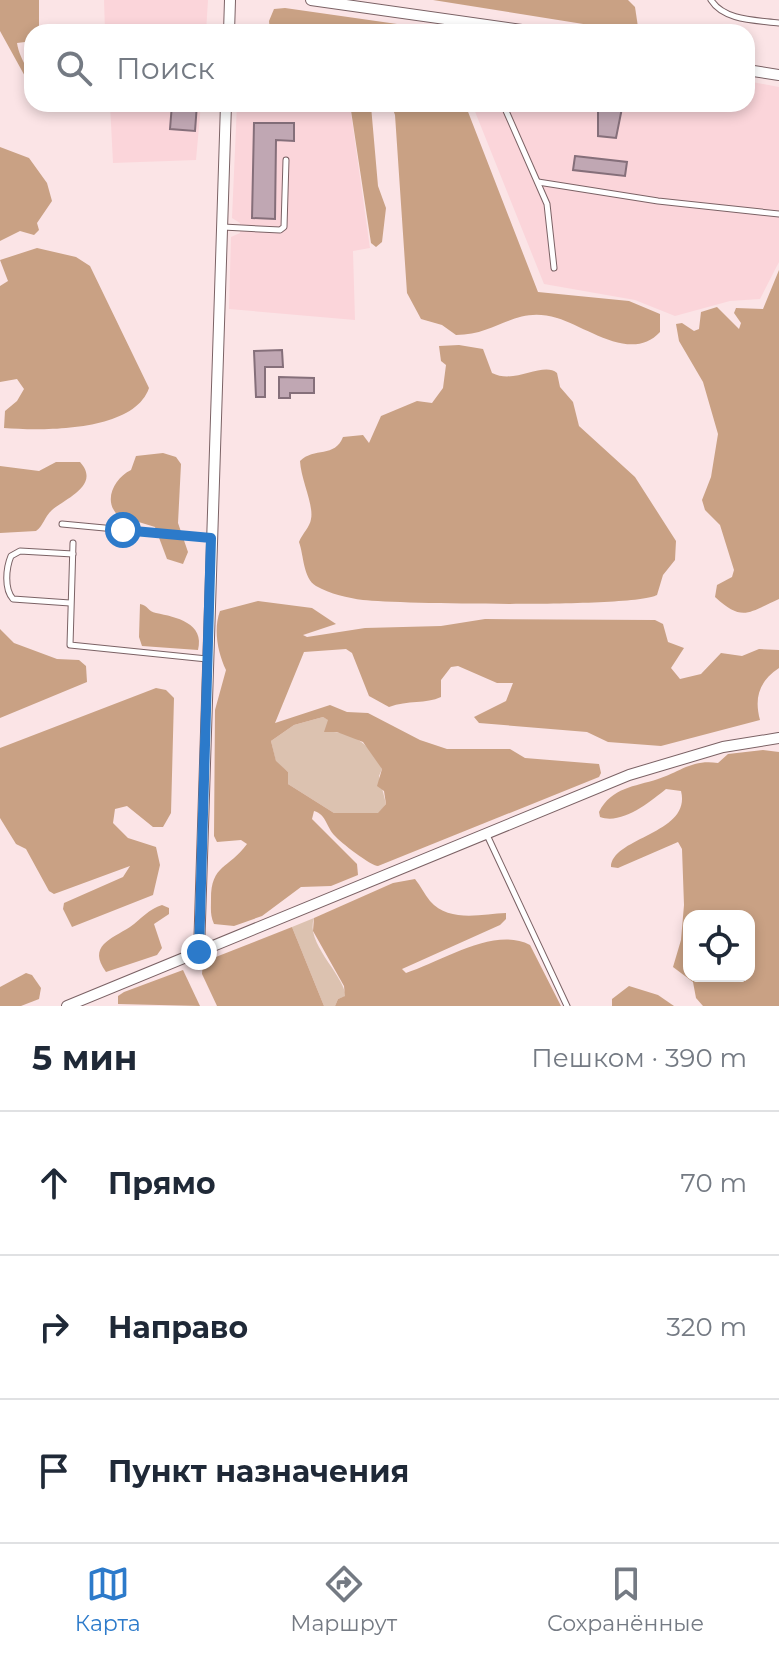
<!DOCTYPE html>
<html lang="ru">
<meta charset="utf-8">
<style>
body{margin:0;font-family:Montserrat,sans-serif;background:#f2f2f3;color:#1f2937}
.controls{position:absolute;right:24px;bottom:24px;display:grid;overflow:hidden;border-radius:16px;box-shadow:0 4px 12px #0003}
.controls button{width:72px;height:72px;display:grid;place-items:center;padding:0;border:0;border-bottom:2px solid #e0e1e3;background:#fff;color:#1f2937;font:40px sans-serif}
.stop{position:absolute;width:24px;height:24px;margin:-18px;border:6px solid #2c7aca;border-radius:50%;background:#fff}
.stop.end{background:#2c7aca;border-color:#fff;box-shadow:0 2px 8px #0008}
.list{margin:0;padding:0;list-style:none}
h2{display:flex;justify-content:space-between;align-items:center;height:104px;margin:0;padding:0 32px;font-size:34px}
h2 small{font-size:26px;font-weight:400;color:#747a83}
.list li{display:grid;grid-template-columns:52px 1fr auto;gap:24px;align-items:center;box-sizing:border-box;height:144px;padding:0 32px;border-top:2px solid #e0e1e3}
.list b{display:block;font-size:30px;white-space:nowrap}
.list em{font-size:26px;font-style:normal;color:#747a83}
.icon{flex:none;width:44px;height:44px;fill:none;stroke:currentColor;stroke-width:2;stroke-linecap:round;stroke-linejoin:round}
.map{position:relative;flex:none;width:779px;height:1006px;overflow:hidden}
.search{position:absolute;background:#fff;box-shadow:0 4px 12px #0003;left:24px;right:24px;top:24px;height:88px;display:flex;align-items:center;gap:20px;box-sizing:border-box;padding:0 28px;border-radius:24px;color:#747a83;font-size:30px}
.sheet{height:536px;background:#fff}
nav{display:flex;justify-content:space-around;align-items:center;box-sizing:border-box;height:112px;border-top:2px solid #e0e1e3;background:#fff;font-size:22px;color:#747a83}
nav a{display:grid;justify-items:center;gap:4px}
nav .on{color:#2c7aca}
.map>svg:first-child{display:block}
.built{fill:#fbd5da}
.green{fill:#dcc2b0}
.forest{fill:#c9a184;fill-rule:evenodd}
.building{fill:#c0a7b3;stroke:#856f7a;stroke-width:2}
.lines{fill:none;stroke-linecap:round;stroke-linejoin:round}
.service-casing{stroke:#7b6265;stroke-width:7}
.minor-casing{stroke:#7b6265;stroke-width:12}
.service{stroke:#fff;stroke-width:5}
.minor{stroke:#fff;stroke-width:10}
.route{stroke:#2c7aca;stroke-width:10}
</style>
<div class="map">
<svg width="779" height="1006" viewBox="0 0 779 1006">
<rect width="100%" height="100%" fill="#fbe4e6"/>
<g class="built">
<polygon points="104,0 208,0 206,32 105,32"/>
<polygon points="747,81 779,87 779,262 760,299 730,301 675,316 635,300 544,284 472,104 747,104"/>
<polygon points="110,104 201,104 196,160 113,163"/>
<polygon points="237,104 350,106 370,248 353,251 355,320 229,309 231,237 240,233 240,223 232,218"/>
</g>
<g class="green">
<path d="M323,717L329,720L332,732C354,731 375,750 382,769L379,776L386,804L378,814L334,813L288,784V772L276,762L271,741L294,725Z"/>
<path d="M314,918C305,943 342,972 346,996L338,999L335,1006H324L292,927Z"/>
</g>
<g class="forest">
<path d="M0,0H39V32H32V57L25,42L17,43C20,62 32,70 32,89L0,31Z"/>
<polygon points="433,0 628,0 635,7 638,27 627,31"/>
<polygon points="285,8 397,24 408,32 270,32 269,21 274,9"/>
<polygon points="350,104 371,106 378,186 386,208 382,242 376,247 371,243"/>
<path d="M391,104H465L538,292L629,301L660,314V332C632,363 587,327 557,318C515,305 498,335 456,335L442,325L421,319L407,293L395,115Z"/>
<polygon points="0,147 29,158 47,183 52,201 37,223 39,230 34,235 20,231 0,241"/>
<path d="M37,248L76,257L90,266L149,388C134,432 43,431 4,428L5,411L17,401L24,389L17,379L0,382V286L8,281L0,260Z"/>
<path d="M779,270V599C749,612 743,623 715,597L717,585L732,577L734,570L720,525L705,510L702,500L711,477L718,434L703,382L679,341L676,324L682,323L694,331L699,329L701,312L717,307L739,329L741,323L734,313L736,308L763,309Z"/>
<path d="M459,345L483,349L492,373C515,385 543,361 557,373L560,387L573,402L579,426L635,477L676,541L675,560L663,575L657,595C634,608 401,604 363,600C348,598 330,594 316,586C303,578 304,556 299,542C302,534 310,527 311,519C314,505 301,480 300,461C314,447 335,458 343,437L363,435L369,443L381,416L417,401L432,403L443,388L446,365L441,361L439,346Z"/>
<path d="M163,453L176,457L181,464L178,523L188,552L183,564L167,559L155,527L119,516C102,502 114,478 131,470L136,456Z"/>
<path d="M56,462H80C101,485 66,498 52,510C44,517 44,525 36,531L0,533V466L39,471Z"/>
<path d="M258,601L312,608L336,624L303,635L307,637L365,628L441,626L485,619L655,620L663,624L668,642L684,648L671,668L680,679L701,674L721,653L742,656L759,649L779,650V668C759,681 754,698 760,720L661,746L608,742L587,732L479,723L474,717L506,701L513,683H497L458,666L451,667L441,680V697C426,704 408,700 389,707L369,696L352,653L346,649L304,652L275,723L330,705L347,712L368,713L420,740L447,749H510L525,758L599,764L601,773L599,777L378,866C371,866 340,842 335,836C326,827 327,815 314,811L312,819L357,864L358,875L331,886L301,887L262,916L234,926L214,924C210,915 211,909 211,899C211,864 229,869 247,844L241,840L217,842L214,836L215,710L226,670C218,653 213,630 220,611ZM323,717L328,720L324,732H337L363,742L382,769L377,786L384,791L386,804L378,813H334L288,784V772L276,761L271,741L294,725Z"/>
<path d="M140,604C148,605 148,612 156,613C176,617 205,623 198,650L142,646L139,637Z"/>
<polygon points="0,629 14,643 57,659 79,660 86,666 87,682 0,718"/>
<polygon points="156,688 166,690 174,698 171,813 163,827 153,827 127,806 115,809 113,823 128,838 156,847 160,865 153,895 72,927 63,909 64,903 123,877 130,866 54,894 49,891 26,849 16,844 0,818 0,748"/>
<path d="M763,750L779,752V1006H703L696,998L693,982L673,967L681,940L684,905L682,849L678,842L618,868L611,867C612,837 692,834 681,791L666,789C650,802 622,825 600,817L599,812C612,787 634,787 658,779C680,772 692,759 718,763L728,754ZM689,916H749V976H689Z"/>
<path d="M415,879C421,886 424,894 430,901C449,923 482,914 506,913V919L500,925L402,969L406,973C441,962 494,926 530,945L561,1006H335L338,999L345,996L344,986L313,931L314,918L393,883Z"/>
<path d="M162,905L169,908V914L154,924L162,948L157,955L106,972C87,946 111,939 130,927C141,919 149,909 162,905Z"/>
<polygon points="292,927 324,1006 217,1006 202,974 203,962"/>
<polygon points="183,970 200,1006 118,1004 118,996 124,992"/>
<polygon points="26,973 32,975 41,988 39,999 21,1006 0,1006 0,987"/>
<polygon points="629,986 658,995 674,1006 612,1006 612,999"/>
</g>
<g class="building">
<polygon points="172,104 197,104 195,131 170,129"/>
<polygon points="605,104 622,108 616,138 598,136 598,106"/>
<polygon points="254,123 294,123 294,141 276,140 275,219 252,218"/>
<polygon points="575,156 627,162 625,176 573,170"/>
<polygon points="282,350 283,367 265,367 265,397 256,397 254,351"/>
<polygon points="279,377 314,378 314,393 290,393 290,398 279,398"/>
</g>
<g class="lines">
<defs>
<g id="service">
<path d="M711,0C724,21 757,20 779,23"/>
<polyline points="503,104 547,204 554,268"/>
<polyline points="538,182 658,201 779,214"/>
<polyline points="223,227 280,230 284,227 286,160"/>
<polyline points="62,524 211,538"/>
<polyline points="73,543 70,645 207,659"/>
<path d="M70,603L13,599C4,589 6,568 11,556L20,551L73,554"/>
<polyline points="487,835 567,1006"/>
</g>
<g id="minor">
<polyline points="311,0 536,32"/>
<polyline points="229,32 230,0"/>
<polyline points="747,70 779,75"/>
<polyline points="199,952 226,104"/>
<polyline points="67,1006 629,775 723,747 779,738"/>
</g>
</defs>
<use href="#service" class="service-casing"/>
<use href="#minor" class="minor-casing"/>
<use href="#service" class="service"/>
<use href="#minor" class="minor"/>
</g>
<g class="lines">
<polyline class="route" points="123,530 211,538 199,952"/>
</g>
</svg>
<div class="controls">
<button><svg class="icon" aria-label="locate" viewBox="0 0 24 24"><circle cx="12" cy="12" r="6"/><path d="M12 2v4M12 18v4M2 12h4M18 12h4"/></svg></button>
</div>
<div class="stop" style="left:123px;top:530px"></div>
<div class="stop end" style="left:199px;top:952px"></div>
<div class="search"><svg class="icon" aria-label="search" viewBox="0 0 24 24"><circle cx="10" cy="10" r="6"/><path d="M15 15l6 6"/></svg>Поиск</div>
</div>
<section class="sheet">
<h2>5 мин<small>Пешком · 390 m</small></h2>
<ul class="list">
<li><svg class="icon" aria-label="ahead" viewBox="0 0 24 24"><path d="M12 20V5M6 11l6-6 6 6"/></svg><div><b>Прямо</b></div><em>70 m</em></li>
<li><svg class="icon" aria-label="right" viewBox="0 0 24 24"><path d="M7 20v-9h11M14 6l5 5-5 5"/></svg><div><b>Направо</b></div><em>320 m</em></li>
<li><svg class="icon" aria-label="arrive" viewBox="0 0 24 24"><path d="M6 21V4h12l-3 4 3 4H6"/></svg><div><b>Пункт назначения</b></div></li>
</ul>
</section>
<nav>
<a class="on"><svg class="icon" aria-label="map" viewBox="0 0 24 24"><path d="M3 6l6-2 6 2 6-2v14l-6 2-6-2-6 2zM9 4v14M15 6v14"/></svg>Карта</a>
<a><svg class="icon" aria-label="directions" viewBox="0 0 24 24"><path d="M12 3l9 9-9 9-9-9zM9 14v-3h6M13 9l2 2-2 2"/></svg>Маршрут</a>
<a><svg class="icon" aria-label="saved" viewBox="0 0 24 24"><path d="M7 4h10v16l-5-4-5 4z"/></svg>Сохранённые</a>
</nav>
